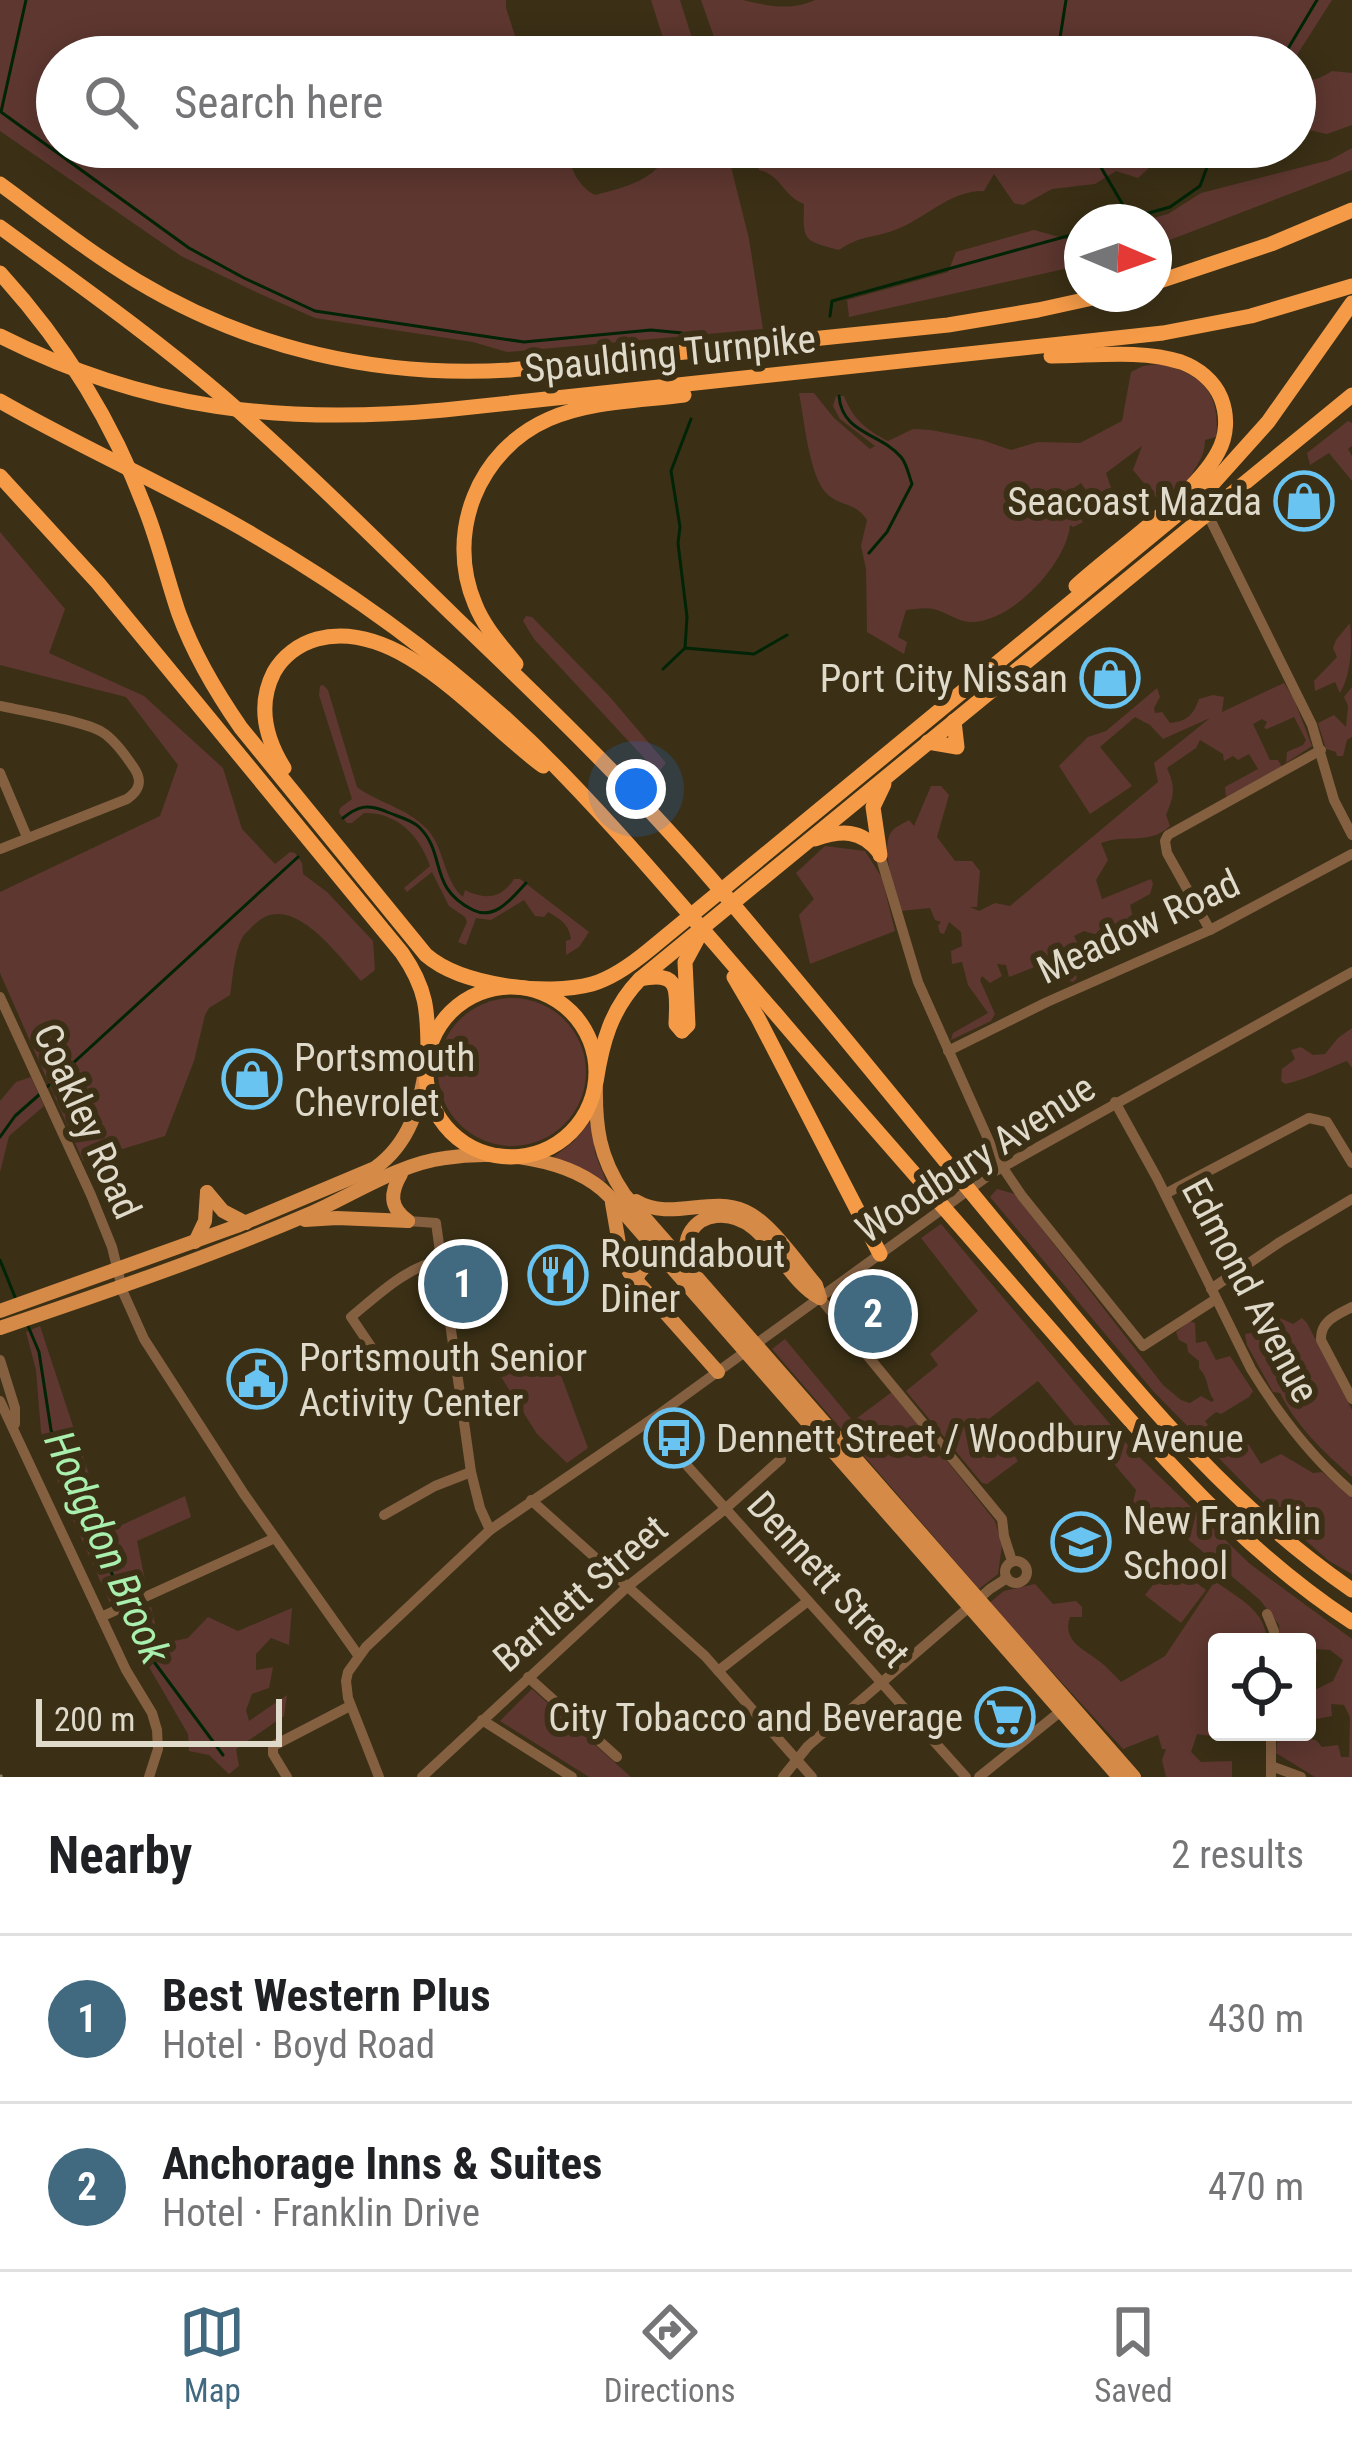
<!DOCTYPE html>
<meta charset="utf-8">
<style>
body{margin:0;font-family:"Roboto Condensed",sans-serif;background:#f2f2f2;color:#202124}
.controls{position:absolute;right:36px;bottom:36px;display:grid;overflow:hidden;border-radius:12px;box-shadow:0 6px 30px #0003}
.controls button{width:108px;height:108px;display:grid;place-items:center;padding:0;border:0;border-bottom:3px solid #e0e0e0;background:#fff;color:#202124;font:60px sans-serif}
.compass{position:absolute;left:1064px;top:204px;width:108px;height:108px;border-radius:50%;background:#fff;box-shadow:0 6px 30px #0003;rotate:92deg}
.scale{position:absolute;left:36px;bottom:30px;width:246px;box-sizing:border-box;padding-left:12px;border:6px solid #e0dacb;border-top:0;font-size:33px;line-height:42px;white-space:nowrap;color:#e0dacb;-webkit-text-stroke:9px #3b3016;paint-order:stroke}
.you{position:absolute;left:636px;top:789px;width:42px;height:42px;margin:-30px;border:9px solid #fff;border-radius:50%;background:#1a73e8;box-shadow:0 0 0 18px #1a73e833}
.badge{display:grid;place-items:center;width:78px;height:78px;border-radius:50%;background:#416a80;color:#fff;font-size:39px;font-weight:700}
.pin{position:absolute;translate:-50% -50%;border:6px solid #fff;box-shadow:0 3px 12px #0006}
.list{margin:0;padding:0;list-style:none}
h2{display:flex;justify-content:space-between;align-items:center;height:156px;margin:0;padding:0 48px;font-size:51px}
h2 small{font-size:39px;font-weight:400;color:#757577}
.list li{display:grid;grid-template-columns:78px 1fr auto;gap:36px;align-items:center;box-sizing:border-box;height:168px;padding:0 48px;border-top:3px solid #e0e0e0}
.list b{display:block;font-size:45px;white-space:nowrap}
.list p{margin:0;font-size:39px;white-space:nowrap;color:#757577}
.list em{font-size:39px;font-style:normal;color:#757577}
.icon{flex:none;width:66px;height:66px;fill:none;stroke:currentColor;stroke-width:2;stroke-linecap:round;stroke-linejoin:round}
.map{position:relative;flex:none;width:1352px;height:1777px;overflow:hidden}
.search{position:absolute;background:#fff;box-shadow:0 6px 30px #0003;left:36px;right:36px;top:36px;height:132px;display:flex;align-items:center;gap:30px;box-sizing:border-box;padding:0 42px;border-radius:66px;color:#757577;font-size:45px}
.sheet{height:492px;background:#fff}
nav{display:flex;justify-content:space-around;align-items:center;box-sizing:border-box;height:168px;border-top:3px solid #e0e0e0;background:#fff;font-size:33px;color:#757577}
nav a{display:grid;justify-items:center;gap:6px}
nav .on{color:#416a80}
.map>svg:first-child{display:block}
.green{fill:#5e3730}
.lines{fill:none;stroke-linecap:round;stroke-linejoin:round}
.stream{stroke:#012406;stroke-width:3}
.minor{stroke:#846041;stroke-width:10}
.major{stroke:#d58a48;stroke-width:14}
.highway{stroke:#f59b48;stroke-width:15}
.rail{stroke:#877e69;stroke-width:3;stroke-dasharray:21 21;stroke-linecap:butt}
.labels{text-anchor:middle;stroke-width:12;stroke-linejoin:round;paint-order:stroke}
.street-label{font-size:39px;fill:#e0dacb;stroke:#3b3016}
.poi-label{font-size:39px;fill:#e0dacb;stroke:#3b3016;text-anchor:start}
.water-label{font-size:42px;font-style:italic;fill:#a9efad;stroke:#3b3016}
</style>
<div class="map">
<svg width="1352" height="1777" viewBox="0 0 1352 1777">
<rect width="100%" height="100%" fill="#3b3016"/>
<g class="green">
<path d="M0,0H506V8L522,57H57V147H565C570,166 577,186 595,195C617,189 643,184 659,166V147H726L749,239L763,329L507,352L473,342L315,318L258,293L181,256L0,131Z"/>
<polygon points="651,0 680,0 698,57 669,57"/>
<path d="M701,0C714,0 730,0 743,0C769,6 790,11 815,0H1332L1295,58L721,57Z"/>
<path d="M1332,71L1352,73V125L1327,134L1295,127V73L1301,80C1314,81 1321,78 1332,71Z"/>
<path d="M752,147H1258L1262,152L1225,162L1182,156C1174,165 1163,167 1151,166L1138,178L1116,171L1095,184L1052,189L1023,205L1014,203L994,174L984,191C950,190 925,219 895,230C871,239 863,234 839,250C803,240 803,242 804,204C784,197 781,175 759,170Z"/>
<polygon points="1352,148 1352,170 1154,246 1154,222 1138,222 1168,214 1201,193 1330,160"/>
<polygon points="1034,230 1070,240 1082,237 1082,265 849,317 847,300 948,272 956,252"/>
<path d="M1159,364C1201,373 1221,392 1216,437L1205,440C1205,458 1195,466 1188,482L1157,499L1133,470L1142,446L1106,473L1115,500L1098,509L1081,483L1065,494L1083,522L1073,527L1070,525C1067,563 1011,624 969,622C957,621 946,612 934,609C925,607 915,609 906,610L898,637L907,642L904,654L867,632L866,569L861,546L867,520C855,502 843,507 828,495C809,478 804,418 799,393H814L834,418L870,449L875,446L840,419L833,406L836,396H844C853,419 866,430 888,441L913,429L931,430L982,440L1011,450L1038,442L1080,443L1122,421L1131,372L1143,366Z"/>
<polygon points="1348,421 1352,423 1352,446 1348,449 1352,456 1352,481 1329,453 1310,465 1307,453"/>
<path d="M0,532L65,609L49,653L144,696L223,768L242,829L275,864L290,852L295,853L302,863L303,874L327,892L373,941L375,970L361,981C338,956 292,889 255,924C253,926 243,935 242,938C234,953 233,978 230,995L209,1008L205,1015L194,1061L165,1136L83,1161L0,973V892L160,816L178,765L126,697L0,665Z"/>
<polygon points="526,616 532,617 609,696 666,763 658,773 534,639 523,621"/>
<path d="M1350,623C1352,646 1352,672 1340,693L1335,682L1315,691L1314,681L1337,657L1333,648L1336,640Z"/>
<path d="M1284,683L1293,697L1312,746L1286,763L1287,752L1303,745L1306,740L1294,717L1267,729L1264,728L1267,722L1262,719L1253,724L1270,760H1278L1282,767L1226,797L1225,787L1258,769L1249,754L1238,760L1233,756L1224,761L1223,754L1200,740L1196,748L1167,768C1176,788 1174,796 1166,815L1170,826C1148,846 1127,833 1101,843L1108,860L1096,880L1102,899L1151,879L1153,884L1150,894L1130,905L1134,922C1116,936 1106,938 1084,931L1074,936L1081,950L1067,960C1069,967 1075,971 1077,978L1073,982L1063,978L1058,954L1053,951L1049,954L1052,959L1051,967L1044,971L1040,965L1009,977L1006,965L997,964L1002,976L990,983L982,976L980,980L995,1014L991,1021L951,1040L953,1033L988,1013L968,985L962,962L952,964L951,951L962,946L961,932L949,922L944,934L940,933L938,926L941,922L935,920L930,908L901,911C896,892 879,847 892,831C895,827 904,823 909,820L914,826L931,786H941L949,795L937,837L955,861H972L980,871L977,907H970L979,911L995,903L1010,906L1158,782L1154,763L1210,718L1163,739L1150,725L1135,717L1100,747L1132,786L1090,814L1059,766L1088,737L1106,731L1157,688L1160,697L1154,708L1155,713L1162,712L1170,723C1188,721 1193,715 1199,699L1213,695L1224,697L1222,712Z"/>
<path d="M323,685L328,690L357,787C378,803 407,808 426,828C445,847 443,880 463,897L465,890C485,900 501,899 514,879H520L589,932L579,947L566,955V941L571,939C569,924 560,919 548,912L544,917L535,916L524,900L491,920L476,918L466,945L458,942L467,922L465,917L449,906L432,872L407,892L404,888L430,866C420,836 397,812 364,813L352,823H347L339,813L340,808L352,799L319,695L320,686Z"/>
<polygon points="1352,687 1352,737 1347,740 1343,756 1337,756 1336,752 1326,749 1318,723 1334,715 1346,727 1348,706 1344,697"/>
<polygon points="825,846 865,851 882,878 895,931 810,964 799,915 814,899 796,873"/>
<circle cx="512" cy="1072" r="74"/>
<path d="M1352,1028V1068L1347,1061C1326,1069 1307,1079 1285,1084L1281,1081L1282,1069L1295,1059L1291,1050L1301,1047L1313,1055L1325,1054L1338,1038Z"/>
<polygon points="31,1077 44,1106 9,1136 0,1172 0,1101 16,1082"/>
<polygon points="589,1123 593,1125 595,1153 606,1181 603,1183 551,1159 573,1142"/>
<path d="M997,1189L1015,1194L1163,1385L1181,1400L1190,1403L1201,1396L1212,1402L1214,1400C1206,1390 1210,1380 1199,1368V1361L1188,1352L1187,1344L1179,1340L1176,1332L1190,1321L1195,1323L1196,1343L1206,1341L1216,1360L1230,1356L1253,1391L1249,1397L1221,1414L1216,1412L1205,1421L1214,1433L1236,1432L1247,1442L1261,1464L1281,1454L1313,1473L1322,1472L1352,1498V1574L1329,1561L1255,1495L1154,1392L990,1197Z"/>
<polygon points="941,1224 1131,1449 1250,1564 1352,1639 1352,1777 1315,1777 1276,1753 1278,1735 1316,1740 1322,1747 1338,1745 1341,1757 1349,1757 1350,1717 1344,1705 1331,1704 1332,1716 1316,1719 1313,1728 1307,1728 1307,1694 1333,1681 1343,1660 1330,1650 1316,1649 1317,1661 1307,1663 1307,1642 1280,1642 1279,1625 1260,1600 1159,1515 1147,1509 1142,1518 1130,1514 1136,1490 1092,1438 1086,1439 1038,1381 989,1419 1018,1461 987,1484 982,1483 906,1391 938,1365 930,1354 978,1311 921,1238"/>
<path d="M1278,1317L1293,1324L1302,1318L1307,1323L1352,1410V1477C1324,1452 1296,1426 1280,1393L1273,1392L1247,1345L1245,1334L1256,1332Z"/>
<polygon points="40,1326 96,1496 113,1529 185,1496 191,1517 137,1541 146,1585 110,1603 65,1502 41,1432 36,1370 26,1332"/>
<polygon points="785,1339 853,1421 892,1392 995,1521 1002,1545 998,1574 979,1589 772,1349"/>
<polygon points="550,1346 588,1448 567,1463 537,1434 486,1353"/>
<polygon points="1170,1563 1206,1590 1181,1623 1145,1595"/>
<path d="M1215,1581C1239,1599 1266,1610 1267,1642H1217V1732H1233L1232,1739L1197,1734L1191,1752L1201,1762L1232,1761V1777H1166L1162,1760L1166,1749H1162L1158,1735L1123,1749L989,1603L1004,1591L1035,1584L1053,1604L1076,1601L1082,1607V1617H1070C1062,1641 1082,1648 1099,1661C1107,1667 1114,1675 1121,1682L1165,1656Z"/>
<polygon points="151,1607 160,1644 188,1638 208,1617 238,1631 292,1608 289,1645 271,1638 256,1654 256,1670 273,1667 269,1688 252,1694 246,1710 249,1721 287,1695 284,1716 236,1749 239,1766 229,1774 209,1755 189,1751 188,1734 121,1619"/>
<polygon points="532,1689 631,1777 589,1777 500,1721"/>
</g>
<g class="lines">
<g class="stream">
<polyline points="26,0 1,112 189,248 244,278 315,311 524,342 651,330 682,333"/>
<polyline points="1096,45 1127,57"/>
<polyline points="1057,57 1066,0"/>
<polyline points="1283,57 1317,0"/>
<polyline points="1089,147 1123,205 1126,220"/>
<polyline points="1117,222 1170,207 1200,186 1209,162 1225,147"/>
<polyline points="830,316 832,301 1082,232"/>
<path d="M839,396C842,434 881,433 901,457C907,464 909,476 912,484L887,532L869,553"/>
<polyline points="685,648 687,617 678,543 680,527 671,471 691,419"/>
<polyline points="663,669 685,648 754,654 787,635"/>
<path d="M343,818C358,806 367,804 385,811C395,816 411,819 419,827C447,854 427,887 473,910C495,921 512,898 526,883"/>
<polyline points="47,1087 298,857"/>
<polyline points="0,1137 15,1116 40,1094"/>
<polyline points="0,1260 15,1297"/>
<polyline points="28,1326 39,1352 51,1430 143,1647 223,1755"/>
</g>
<g class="minor">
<polyline points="1207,513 1312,725 1334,800 1352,835"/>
<path d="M0,706C24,711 84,721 102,732C114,739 126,756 134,768C143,781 139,791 127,799L0,849"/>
<polyline points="0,773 27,837"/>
<polyline points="880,855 918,982 997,1159 1022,1196 1143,1346 1216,1299"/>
<polyline points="1210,930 1167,853 1165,841 1168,835 1321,750"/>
<polyline points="0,997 91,1195 112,1247 123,1292 144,1339 244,1494 358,1655"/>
<polyline points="948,1051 1047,1002 1210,930 1352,854"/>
<path d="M1115,1102L1157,1178L1251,1369C1279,1415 1311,1457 1352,1492"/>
<polyline points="1165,1194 1309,1118 1327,1122 1352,1163"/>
<polyline points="408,1221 436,1223 471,1472 480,1508 490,1530"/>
<polyline points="1211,1289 1280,1242 1352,1199"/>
<polyline points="820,1298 1002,1519 1004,1536 1012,1561"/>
<path d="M1352,1307C1337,1315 1320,1321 1321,1340L1352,1399"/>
<path d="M374,1351L351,1317C379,1294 406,1267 442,1260"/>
<polyline points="0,1360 15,1408 15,1424"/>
<polyline points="0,1401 126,1670 152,1713 157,1730 158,1749 149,1777"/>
<polyline points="648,1422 966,1777"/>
<polyline points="531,1500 705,1656 812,1777"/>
<polyline points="384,1515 435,1486 471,1472"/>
<circle cx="1016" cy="1572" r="11"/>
<polyline points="1267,1614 1274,1631 1275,1642"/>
<polyline points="101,1617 275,1538"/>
<polyline points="718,1671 808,1601"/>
<polyline points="528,1677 617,1757"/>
<polyline points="482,1720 572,1777"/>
<polyline points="1271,1766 1301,1777"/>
<polyline points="287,1777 273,1754 273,1746 350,1706"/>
<polyline points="379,1777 348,1698 346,1681 348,1672 366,1647 490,1530 658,1415 992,1173 1352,972"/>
<polyline points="422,1777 627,1587 725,1509 781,1459"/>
<polyline points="783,1777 808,1746 990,1589 1007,1578"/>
<polyline points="979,1777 1061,1711"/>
<polyline points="1271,1777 1271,1732"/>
</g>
<g class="major">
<path d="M596,1082C595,1127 599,1157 624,1194L1134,1777"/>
<path d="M401,1174C390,1193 389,1207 408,1221"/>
<polyline points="207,1192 223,1211 246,1223"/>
<path d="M636,1201C671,1222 710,1195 745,1211C770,1222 798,1264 816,1285L820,1298"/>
<polyline points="612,1203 621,1255 629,1272 718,1372"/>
<polyline points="305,1220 337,1218 408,1221"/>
<polyline points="195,1242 205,1221 207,1192"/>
<path d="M692,1268C687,1255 683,1243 691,1231C697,1222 706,1217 716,1216C766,1211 782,1279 820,1298"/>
<path d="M636,1281C641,1265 653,1260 668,1266"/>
<path d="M0,1311L237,1226L375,1168C410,1143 420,1105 426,1065"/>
<path d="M0,1328C104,1293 209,1257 309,1214C353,1195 398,1164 445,1158C495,1150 572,1157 609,1196L1119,1777"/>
</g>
<g class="highway">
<path d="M0,184C45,217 89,252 137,281C250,349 378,378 510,370L948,325L1038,310L1111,294"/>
<path d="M0,227C75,282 152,336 223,397C303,467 379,543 455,617C544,702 632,787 712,880C830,1017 942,1159 1058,1297C1149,1406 1234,1509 1352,1590"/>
<path d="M0,273C63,342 112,420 145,508C159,543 167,579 179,614C194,655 216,692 241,728L426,955C462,986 547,996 592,984C613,978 632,964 649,950L1207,490L1268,422L1352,303"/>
<polyline points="1154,283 1271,244 1352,210"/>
<path d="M0,336C146,410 282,425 444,410L1163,333L1251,316L1352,286"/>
<path d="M1051,356C1092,356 1141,349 1181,362C1198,368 1214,381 1221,398C1228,416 1227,436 1218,452C1196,495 1114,551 1076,586"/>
<path d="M0,401C75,444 154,479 229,521C350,589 463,671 560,771C635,848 704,932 775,1013C861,1114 949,1213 1036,1313C1134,1424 1227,1540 1352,1622"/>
<path d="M0,476L98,583L402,953C427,989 428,1011 428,1054"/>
<path d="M516,664C501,645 484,627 475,604C445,533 478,450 549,419C590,401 639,401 684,395"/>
<polyline points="928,742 957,747 954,721"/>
<path d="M284,768C266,739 257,705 274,672C283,656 299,644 317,639C401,617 482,722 543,766"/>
<path d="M815,839C841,830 861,829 879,852"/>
<polyline points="880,855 873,807 884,784"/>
<polyline points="734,977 758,1018 880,1254"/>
<path d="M640,979C682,970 677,992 676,1024L682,1031"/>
<circle cx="511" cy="1072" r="85"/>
<polyline points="682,1031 688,1025 685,962 698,938"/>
<path d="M596,1082C602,1043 611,1009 640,979L1352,395"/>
</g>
<polyline class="rail" points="0,1775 2,1777"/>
</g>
<defs>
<symbol id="shop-ring" viewBox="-11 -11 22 22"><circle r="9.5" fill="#3b3016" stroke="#69c4f1" stroke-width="1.5"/><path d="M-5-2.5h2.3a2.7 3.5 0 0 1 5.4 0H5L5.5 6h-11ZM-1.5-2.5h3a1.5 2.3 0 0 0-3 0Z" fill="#69c4f1"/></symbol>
<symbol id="restaurant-ring" viewBox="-11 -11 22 22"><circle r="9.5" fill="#3b3016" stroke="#69c4f1" stroke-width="1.5"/><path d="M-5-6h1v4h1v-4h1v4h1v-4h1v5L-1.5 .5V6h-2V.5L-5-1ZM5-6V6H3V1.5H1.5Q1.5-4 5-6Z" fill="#69c4f1"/></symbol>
<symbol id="civic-ring" viewBox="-11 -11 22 22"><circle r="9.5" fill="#3b3016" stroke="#69c4f1" stroke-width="1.5"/><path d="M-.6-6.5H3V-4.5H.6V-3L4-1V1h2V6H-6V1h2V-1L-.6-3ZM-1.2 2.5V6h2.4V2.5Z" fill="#69c4f1"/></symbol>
<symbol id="bus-ring" viewBox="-11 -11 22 22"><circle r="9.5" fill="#3b3016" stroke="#69c4f1" stroke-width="1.5"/><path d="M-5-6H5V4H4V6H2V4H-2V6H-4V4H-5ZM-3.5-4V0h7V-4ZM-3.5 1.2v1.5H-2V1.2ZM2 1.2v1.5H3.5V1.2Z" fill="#69c4f1"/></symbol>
<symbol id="school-ring" viewBox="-11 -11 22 22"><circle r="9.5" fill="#3b3016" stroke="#69c4f1" stroke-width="1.5"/><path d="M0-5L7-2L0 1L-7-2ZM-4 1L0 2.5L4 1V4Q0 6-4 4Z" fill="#69c4f1"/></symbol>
<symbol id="supermarket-ring" viewBox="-11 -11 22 22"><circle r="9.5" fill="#3b3016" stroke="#69c4f1" stroke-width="1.5"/><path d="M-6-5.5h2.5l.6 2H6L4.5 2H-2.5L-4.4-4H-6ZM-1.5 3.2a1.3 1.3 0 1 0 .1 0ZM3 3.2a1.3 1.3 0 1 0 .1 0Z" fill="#69c4f1"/></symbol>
</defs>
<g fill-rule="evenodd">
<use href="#shop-ring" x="1271" y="468" width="66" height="66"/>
<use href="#shop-ring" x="1077" y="645" width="66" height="66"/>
<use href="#shop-ring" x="219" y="1046" width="66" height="66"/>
<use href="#restaurant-ring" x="525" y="1242" width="66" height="66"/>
<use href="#civic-ring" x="224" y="1346" width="66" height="66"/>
<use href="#bus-ring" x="641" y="1405" width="66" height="66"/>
<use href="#school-ring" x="1048" y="1509" width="66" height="66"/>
<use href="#supermarket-ring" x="972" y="1684" width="66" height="66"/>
</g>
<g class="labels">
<g class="street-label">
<text transform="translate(670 353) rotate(-6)" y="14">Spaulding Turnpike</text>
<text transform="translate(1138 926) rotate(-25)" y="14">Meadow Road</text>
<text transform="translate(88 1121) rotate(66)" y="14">Coakley Road</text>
<text transform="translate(975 1158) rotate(-33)" y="14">Woodbury Avenue</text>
<text transform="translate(1251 1290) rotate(62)" y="14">Edmond Avenue</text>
<text transform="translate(829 1579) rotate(48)" y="14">Dennett Street</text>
<text transform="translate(580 1593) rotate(-41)" y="14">Bartlett Street</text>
</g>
<g class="poi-label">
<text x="1262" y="515" text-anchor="end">Seacoast Mazda</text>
<text x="1068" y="692" text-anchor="end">Port City Nissan</text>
<text x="294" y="1071">Portsmouth<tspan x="294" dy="45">Chevrolet</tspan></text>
<text x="600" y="1267">Roundabout<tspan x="600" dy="45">Diner</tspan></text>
<text x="299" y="1371">Portsmouth Senior<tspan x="299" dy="45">Activity Center</tspan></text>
<text x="716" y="1452">Dennett Street / Woodbury Avenue</text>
<text x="1123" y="1534">New Franklin<tspan x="1123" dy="45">School</tspan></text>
<text x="963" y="1731" text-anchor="end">City Tobacco and Beverage</text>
</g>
<g class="water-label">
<text transform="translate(108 1547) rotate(66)" y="15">Hodgdon Brook</text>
</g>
</g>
</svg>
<div class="controls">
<button><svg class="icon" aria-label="locate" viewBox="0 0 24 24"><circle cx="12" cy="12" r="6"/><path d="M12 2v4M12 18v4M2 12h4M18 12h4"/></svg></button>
</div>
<svg class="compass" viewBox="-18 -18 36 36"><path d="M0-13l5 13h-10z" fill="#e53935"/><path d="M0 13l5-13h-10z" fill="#757577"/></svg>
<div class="scale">200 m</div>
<div class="you"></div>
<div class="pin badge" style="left:463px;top:1284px">1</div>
<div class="pin badge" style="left:873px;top:1314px">2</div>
<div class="search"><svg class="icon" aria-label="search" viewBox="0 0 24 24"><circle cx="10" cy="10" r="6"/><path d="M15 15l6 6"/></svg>Search here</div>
</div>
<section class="sheet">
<h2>Nearby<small>2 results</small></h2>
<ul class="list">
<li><span class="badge">1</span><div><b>Best Western Plus</b><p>Hotel · Boyd Road</p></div><em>430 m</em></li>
<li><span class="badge">2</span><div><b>Anchorage Inns &amp; Suites</b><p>Hotel · Franklin Drive</p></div><em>470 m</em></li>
</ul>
</section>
<nav>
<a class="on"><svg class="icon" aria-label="map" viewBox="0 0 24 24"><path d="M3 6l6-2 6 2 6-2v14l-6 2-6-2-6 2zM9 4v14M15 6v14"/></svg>Map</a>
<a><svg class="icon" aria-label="directions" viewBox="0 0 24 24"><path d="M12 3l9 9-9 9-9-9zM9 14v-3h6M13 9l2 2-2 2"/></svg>Directions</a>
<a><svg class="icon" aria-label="saved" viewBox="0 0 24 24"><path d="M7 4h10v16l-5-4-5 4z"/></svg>Saved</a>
</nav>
